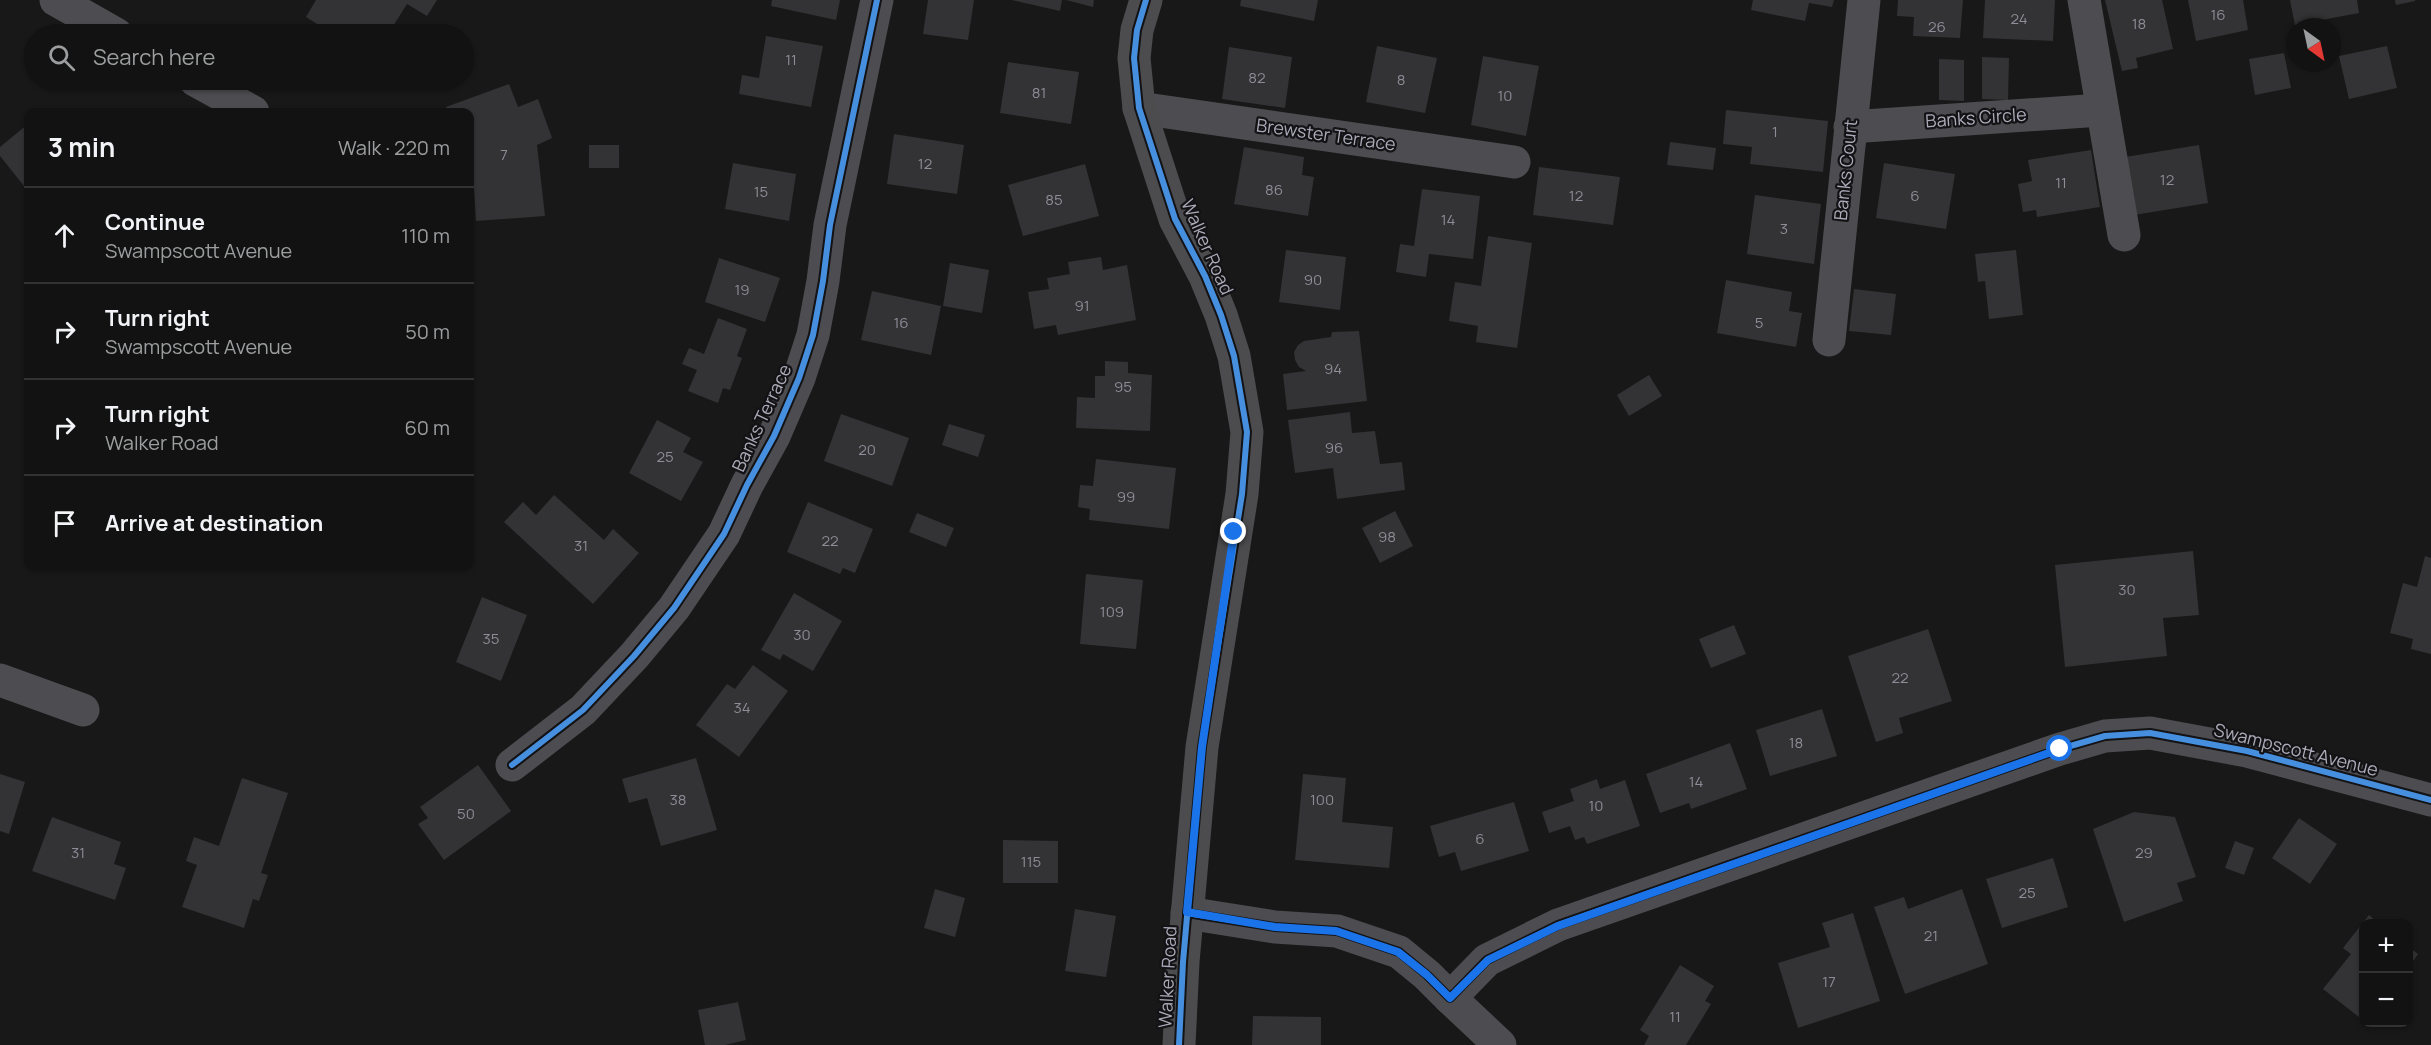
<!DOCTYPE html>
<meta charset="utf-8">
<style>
body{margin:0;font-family:Manrope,sans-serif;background:#1b1b1b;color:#f1f3f6}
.controls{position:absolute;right:18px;bottom:18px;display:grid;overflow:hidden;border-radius:12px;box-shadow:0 2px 4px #0004}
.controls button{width:54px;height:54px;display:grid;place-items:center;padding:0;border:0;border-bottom:2px solid #313232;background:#121212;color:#f1f3f6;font:30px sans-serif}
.compass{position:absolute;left:2287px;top:18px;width:54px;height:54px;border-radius:50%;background:#121212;box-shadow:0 2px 4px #0004;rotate:147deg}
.stop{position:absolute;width:18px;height:18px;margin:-14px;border:4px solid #1a73e8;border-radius:50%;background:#fff}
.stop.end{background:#1a73e8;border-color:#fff;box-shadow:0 2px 6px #0008}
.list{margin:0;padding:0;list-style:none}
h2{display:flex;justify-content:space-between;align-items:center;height:78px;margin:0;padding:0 24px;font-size:26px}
h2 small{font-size:20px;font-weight:400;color:#9c9e9f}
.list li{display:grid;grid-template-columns:39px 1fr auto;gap:18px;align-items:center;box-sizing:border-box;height:96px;padding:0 24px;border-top:2px solid #313232}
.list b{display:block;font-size:22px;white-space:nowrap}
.list p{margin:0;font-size:20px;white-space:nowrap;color:#9c9e9f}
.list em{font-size:20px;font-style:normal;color:#9c9e9f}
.icon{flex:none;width:33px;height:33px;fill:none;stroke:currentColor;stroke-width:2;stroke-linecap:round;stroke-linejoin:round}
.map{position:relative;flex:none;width:2431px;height:1045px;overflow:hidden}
.search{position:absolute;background:#121212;box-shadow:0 2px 4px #0004;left:24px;top:24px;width:450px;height:66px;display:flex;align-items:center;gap:15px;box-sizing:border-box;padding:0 21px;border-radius:33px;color:#9c9e9f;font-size:22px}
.panel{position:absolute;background:#121212;box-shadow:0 2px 4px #0004;left:24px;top:108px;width:450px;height:462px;border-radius:12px}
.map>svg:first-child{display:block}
.building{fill:#333234}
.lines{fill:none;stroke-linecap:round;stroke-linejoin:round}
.street{stroke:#4d4d51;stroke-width:33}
.secondary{stroke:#4c4c4f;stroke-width:33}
.cycleway-casing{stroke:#131214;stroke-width:10}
.cycleway{stroke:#468fdf;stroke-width:6}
.route{stroke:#1a73e8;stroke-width:8}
.labels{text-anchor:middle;stroke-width:4.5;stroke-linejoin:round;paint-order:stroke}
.number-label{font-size:15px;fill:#8d8c97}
.street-label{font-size:18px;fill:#abaab8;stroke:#131214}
</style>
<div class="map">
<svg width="2431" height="1045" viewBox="0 0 2431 1045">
<rect width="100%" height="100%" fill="#181818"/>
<g class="building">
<polygon points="316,0 437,0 427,16 407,4 388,34 333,34 306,17"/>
<polygon points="772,0 840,0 836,20 771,6"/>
<polygon points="928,0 974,0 968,40 923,34"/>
<polygon points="1012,0 1062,0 1060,11"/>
<polygon points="1066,0 1094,0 1093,7"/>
<polygon points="1241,0 1318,0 1314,21 1240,6"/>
<polygon points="1753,0 1834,0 1832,7 1809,3 1805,21 1751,10"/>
<polygon points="1898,0 1963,0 1960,38 1913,36 1914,17 1897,16"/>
<polygon points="1985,0 2055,0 2053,41 1983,38"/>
<polygon points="2105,0 2162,0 2173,49 2136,58 2138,68 2122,71"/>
<polygon points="2188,0 2243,0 2248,30 2196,41"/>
<polygon points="2290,0 2357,0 2359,13 2295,25"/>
<polygon points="2395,0 2415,0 2415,1 2396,5"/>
<polygon points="766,36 823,46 811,107 739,94 742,75 759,78"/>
<polygon points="1377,46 1437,58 1425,113 1366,102"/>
<polygon points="2387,46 2397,88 2349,99 2339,56"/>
<polygon points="1229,47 1292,57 1285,108 1222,99"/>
<polygon points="2284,53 2291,88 2255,95 2249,59"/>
<polygon points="1483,56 1539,66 1526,136 1471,125"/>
<polygon points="1982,57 2009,58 2008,100 1982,99"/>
<polygon points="1939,59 1964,60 1964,101 1939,100"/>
<polygon points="1008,62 1079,72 1071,124 1000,113"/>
<polygon points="509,84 518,107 538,99 552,138 537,145 545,216 476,221 473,173 470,165 470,112 448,112 446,107"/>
<polygon points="1726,110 1828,121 1823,172 1750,164 1752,147 1723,144"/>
<polygon points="28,124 28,191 0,156 0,147"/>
<polygon points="894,134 964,145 957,194 887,184"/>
<polygon points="1670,142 1716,148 1713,170 1667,165"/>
<rect x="589" y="145" width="30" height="23"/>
<polygon points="2199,145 2208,203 2134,215 2125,157"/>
<polygon points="1244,147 1304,157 1302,175 1314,177 1308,216 1234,204"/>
<polygon points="2091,150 2100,207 2037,217 2036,210 2023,212 2018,184 2032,181 2028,160"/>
<polygon points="733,163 796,174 789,221 725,209"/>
<polygon points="1884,163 1955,174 1946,229 1876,218"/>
<polygon points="1085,164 1099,216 1023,236 1008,185"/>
<polygon points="1539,167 1620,177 1613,225 1533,215"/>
<polygon points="1422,189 1480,196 1473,259 1429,254 1426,277 1396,272 1400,244 1414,246"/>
<polygon points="1755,195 1821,204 1814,264 1747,254"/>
<polygon points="1488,236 1532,243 1517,348 1476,342 1478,326 1449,321 1455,282 1481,286"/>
<polygon points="1286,250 1346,257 1340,310 1279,302"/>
<polygon points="2016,250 2023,315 1989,319 1985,281 1978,282 1975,254"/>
<polygon points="1101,257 1103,270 1127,265 1136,320 1058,335 1056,325 1034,329 1028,292 1049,289 1047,278 1070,274 1068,262"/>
<polygon points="719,258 780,278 765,322 705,302"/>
<polygon points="950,263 989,270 982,313 943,306"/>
<polygon points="1726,280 1792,292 1789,311 1802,313 1796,347 1717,333"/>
<polygon points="1854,289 1896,294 1891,335 1849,331"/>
<polygon points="872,291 941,306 931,355 861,340"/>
<polygon points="718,318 747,329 737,356 742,358 730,390 723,388 718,403 688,391 697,370 682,364 689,348 704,354"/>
<polygon points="1359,331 1367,401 1287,410 1283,374 1306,371 1299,367 1295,360 1294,352 1298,345 1304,341 1331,337 1332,332"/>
<polygon points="1105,361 1128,362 1128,373 1152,375 1150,431 1076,428 1077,397 1095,398 1095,376 1105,376"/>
<polygon points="1649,375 1662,396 1629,416 1617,395"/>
<polygon points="1350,412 1352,433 1375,431 1380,464 1402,462 1405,490 1337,499 1333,468 1295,473 1288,420"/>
<polygon points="841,414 909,438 892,486 824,461"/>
<polygon points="657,420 691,438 683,452 703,462 681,501 629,473"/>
<polygon points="949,424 985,435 978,457 942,445"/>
<polygon points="1096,459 1176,468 1169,529 1089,520 1090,509 1078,507 1080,485 1093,486"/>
<polygon points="554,495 604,540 613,529 639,553 593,604 504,522 523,502 536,515"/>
<polygon points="808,502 873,529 855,573 843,568 840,574 787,552"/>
<polygon points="1395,511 1413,546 1380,563 1362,528"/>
<polygon points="917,513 954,528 946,547 909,532"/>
<polygon points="2193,551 2199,615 2163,618 2167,656 2065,667 2055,565"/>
<polygon points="2425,556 2431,558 2431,654 2411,649 2413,639 2390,633 2403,583 2417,587"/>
<polygon points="1086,574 1143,580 1136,649 1080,644"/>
<polygon points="794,593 842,621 813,671 783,654 780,660 761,650"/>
<polygon points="482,597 527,615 501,681 456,662"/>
<polygon points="1734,625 1746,654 1711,668 1699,639"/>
<polygon points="1928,629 1952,701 1899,718 1903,733 1876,742 1848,656"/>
<polygon points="753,665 788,691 739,757 696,725 727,684 735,689"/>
<polygon points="1822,709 1837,756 1770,776 1756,730"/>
<polygon points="1730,743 1747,789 1691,809 1689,803 1660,813 1646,774"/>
<polygon points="696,758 717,830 661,846 647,798 629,803 622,779"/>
<polygon points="478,765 511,811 444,860 418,824 428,818 420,807"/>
<polygon points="0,774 25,782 9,834 0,831"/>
<polygon points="1303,774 1346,778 1342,822 1393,827 1389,868 1295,860"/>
<polygon points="242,778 288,793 261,873 268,875 259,901 253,899 244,928 182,907 197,865 186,861 194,837 219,846"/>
<polygon points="1597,779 1600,789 1625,780 1640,826 1587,844 1584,837 1575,840 1570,826 1549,833 1542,812 1574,801 1570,789"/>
<polygon points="1514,802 1529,851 1461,871 1455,852 1439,857 1430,826"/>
<polygon points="2134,812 2175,817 2196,877 2177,883 2183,901 2124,922 2093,829"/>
<polygon points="52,817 121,842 114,864 126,868 115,900 32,871"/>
<polygon points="2299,818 2337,844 2310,884 2272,858"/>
<polygon points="1003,840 1058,841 1058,883 1003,883"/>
<polygon points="2235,841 2254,848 2244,875 2225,868"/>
<polygon points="2053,858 2068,907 2002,928 1986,879"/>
<polygon points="935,889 965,898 955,937 924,928"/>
<polygon points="1962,889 1988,964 1905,994 1874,907 1904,897 1908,909"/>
<polygon points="1075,909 1116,916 1106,977 1065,971"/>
<polygon points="1853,913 1880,1001 1798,1028 1778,963 1830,947 1822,923"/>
<polygon points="2369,915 2379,924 2364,924 2364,1021 2323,989 2351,954 2343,948"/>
<polygon points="2409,947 2418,954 2409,967"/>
<polygon points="1680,965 1714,986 1705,1001 1711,1004 1686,1045 1644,1045 1649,1036 1640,1030"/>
<polygon points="738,1002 746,1040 725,1045 705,1045 698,1010"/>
<polygon points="1253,1016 1321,1017 1321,1045 1252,1045"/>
</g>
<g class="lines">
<g class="street">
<polyline points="56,0 116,34"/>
<polyline points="2084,0 2124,235"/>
<polyline points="195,80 253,112"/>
<polyline points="1139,108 1514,162"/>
<polyline points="1850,127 2101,110"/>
<polyline points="1829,340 1864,0"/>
<polyline points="0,680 83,710"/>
<polyline points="512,765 583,710 634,656 674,608 724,534 747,485 774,436 799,378 813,335 823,281 830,225 877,0"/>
<polyline points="1187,913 1275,927 1337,931 1399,952 1427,975 1450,998 1487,960 1558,925 2060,749 2105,736 2150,733 2247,751 2431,800"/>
<polyline points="1450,998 1500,1045"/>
</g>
<polyline class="secondary" points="1146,0 1137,30 1134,58 1139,108 1175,219 1205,276 1221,315 1234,356 1247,432 1242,494 1202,747 1183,962 1179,1045"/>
<defs>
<g id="cycleway">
<polyline points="1146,0 1137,30 1134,58 1139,108 1175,219 1205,276 1221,315 1234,356 1247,432 1242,494 1202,747 1183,962 1179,1045"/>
<polyline points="512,765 583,710 634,656 674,608 724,534 747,485 774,436 799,378 813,335 823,281 830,225 877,0"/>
<polyline points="1187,913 1275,927 1337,931 1399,952 1427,975 1450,998 1487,960 1558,925 2060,749 2105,736 2150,733 2247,751 2431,800"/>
</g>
</defs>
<use href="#cycleway" class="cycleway-casing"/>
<use href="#cycleway" class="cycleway"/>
</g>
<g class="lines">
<polyline class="route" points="1234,532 1202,747 1187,912 1275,927 1336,931 1398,952 1427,975 1450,998 1488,960 1558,926 2060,749"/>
</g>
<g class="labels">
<g class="number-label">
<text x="2218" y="20">16</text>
<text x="2019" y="24">24</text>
<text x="2139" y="29">18</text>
<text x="1937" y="32">26</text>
<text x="791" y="65">11</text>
<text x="1257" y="83">82</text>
<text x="1401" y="85">8</text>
<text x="1039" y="98">81</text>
<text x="1505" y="101">10</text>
<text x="1775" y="137">1</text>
<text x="504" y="160">7</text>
<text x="925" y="169">12</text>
<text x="2167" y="185">12</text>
<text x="2061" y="188">11</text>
<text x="1274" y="195">86</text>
<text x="761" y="197">15</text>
<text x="1576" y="201">12</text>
<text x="1915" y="201">6</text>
<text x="1054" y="205">85</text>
<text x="1448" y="225">14</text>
<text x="1784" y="234">3</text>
<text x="1313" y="285">90</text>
<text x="742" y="295">19</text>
<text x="1082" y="311">91</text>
<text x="901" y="328">16</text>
<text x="1759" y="328">5</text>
<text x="1333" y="374">94</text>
<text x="1123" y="392">95</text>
<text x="1334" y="453">96</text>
<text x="867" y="455">20</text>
<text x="665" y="462">25</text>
<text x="1126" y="502">99</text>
<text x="1387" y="542">98</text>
<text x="830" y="546">22</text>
<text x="581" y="551">31</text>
<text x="2127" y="595">30</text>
<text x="1112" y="617">109</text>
<text x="802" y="640">30</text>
<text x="491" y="644">35</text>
<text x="1900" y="683">22</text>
<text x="742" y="713">34</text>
<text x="1796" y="748">18</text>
<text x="1696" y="787">14</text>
<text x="678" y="805">38</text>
<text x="1322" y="805">100</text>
<text x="1596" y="811">10</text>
<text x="466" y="819">50</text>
<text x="1480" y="844">6</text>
<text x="78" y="858">31</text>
<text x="2144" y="858">29</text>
<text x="1031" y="867">115</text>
<text x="2027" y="898">25</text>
<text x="1931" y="941">21</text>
<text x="1829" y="987">17</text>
<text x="1675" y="1022">11</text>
</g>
<g class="street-label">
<text transform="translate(1976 118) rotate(-4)" y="6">Banks Circle</text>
<text transform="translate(1326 135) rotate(8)" y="6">Brewster Terrace</text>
<text transform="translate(1846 170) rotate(-84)" y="6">Banks Court</text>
<text transform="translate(1207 247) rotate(66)" y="6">Walker Road</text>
<text transform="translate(762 418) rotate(-65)" y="6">Banks Terrace</text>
<text transform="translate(2296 750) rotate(14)" y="6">Swampscott Avenue</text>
<text transform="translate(1168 977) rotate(-87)" y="6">Walker Road</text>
</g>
</g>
</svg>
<div class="controls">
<button>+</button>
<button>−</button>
</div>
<svg class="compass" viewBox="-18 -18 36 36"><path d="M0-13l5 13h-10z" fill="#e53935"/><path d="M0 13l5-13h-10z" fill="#9c9e9f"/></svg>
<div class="stop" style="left:2060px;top:749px"></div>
<div class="stop end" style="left:1234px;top:532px"></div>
<div class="search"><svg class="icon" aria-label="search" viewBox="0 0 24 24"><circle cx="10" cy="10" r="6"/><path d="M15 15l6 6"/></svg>Search here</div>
<section class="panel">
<h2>3 min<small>Walk · 220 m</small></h2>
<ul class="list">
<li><svg class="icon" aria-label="ahead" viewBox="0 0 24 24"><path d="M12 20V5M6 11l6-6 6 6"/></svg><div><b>Continue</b><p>Swampscott Avenue</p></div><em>110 m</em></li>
<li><svg class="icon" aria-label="right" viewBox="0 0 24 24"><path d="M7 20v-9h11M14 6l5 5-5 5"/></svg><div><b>Turn right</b><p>Swampscott Avenue</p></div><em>50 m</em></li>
<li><svg class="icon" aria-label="right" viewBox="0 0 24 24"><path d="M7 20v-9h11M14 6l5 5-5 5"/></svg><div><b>Turn right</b><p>Walker Road</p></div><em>60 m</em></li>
<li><svg class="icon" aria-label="arrive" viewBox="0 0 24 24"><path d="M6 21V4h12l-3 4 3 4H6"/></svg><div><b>Arrive at destination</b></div></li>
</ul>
</section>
</div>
